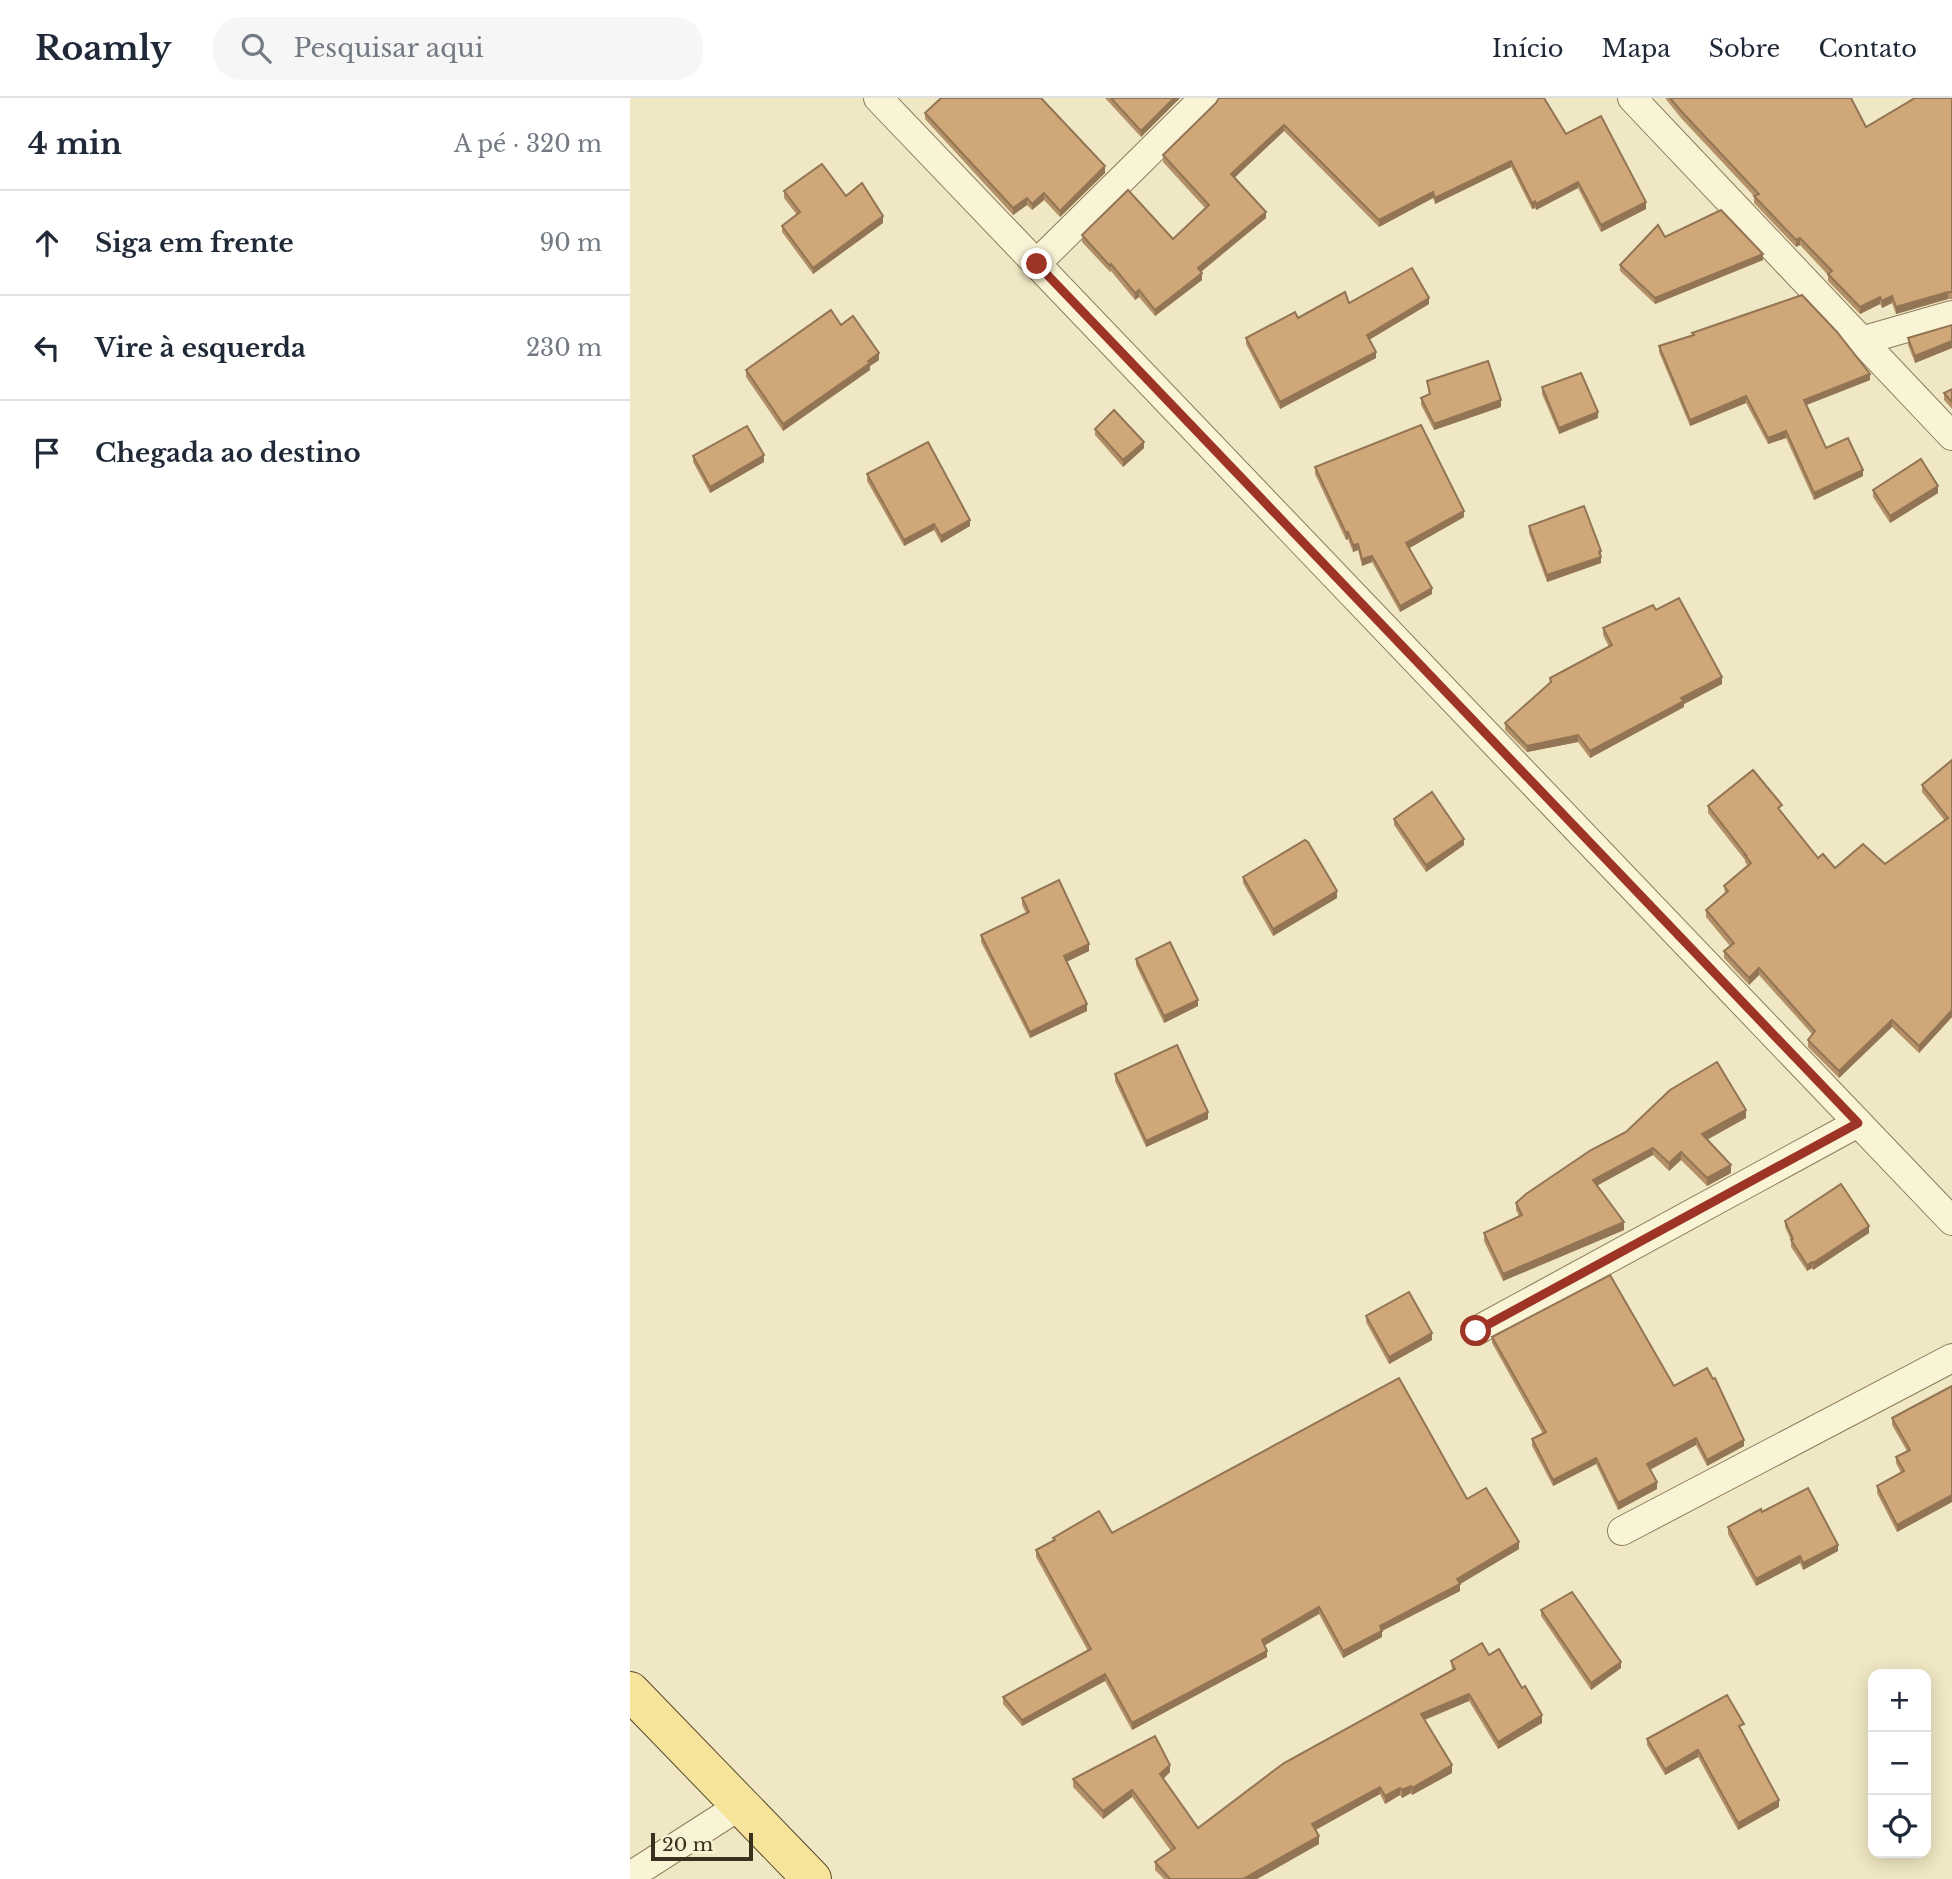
<!DOCTYPE html>
<html lang="pt">
<meta charset="utf-8">
<style>
body{margin:0;font-family:"Libre Baskerville",serif;background:#f6f6f7;color:#1f2937}
.controls{position:absolute;right:21px;bottom:21px;display:grid;overflow:hidden;border-radius:14px;box-shadow:0 4px 18px #0003}
.controls button{width:63px;height:63px;display:grid;place-items:center;padding:0;border:0;border-bottom:2px solid #e0e1e3;background:#fff;color:#1f2937;font:35px sans-serif}
.scale{position:absolute;left:21px;bottom:18px;width:102px;box-sizing:border-box;padding-left:7px;border:4px solid #3b301e;border-top:0;font-size:19px;line-height:24px;white-space:nowrap;color:#3b301e;-webkit-text-stroke:5px #f7f1d4;paint-order:stroke}
.stop{position:absolute;width:21px;height:21px;margin:-16px;border:5px solid #9e3426;border-radius:50%;background:#fff}
.stop.end{background:#9e3426;border-color:#fff;box-shadow:0 2px 7px #0008}
.list{margin:0;padding:0;list-style:none}
h2{display:flex;justify-content:space-between;align-items:center;height:91px;margin:0;padding:0 28px;font-size:30px}
h2 small{font-size:23px;font-weight:400;color:#747a83}
.list li{display:grid;grid-template-columns:46px 1fr auto;gap:21px;align-items:center;box-sizing:border-box;height:105px;padding:0 28px;border-top:2px solid #e0e1e3}
.list b{display:block;font-size:26px;white-space:nowrap}
.list em{font-size:23px;font-style:normal;color:#747a83}
.icon{flex:none;width:38px;height:38px;fill:none;stroke:currentColor;stroke-width:2;stroke-linecap:round;stroke-linejoin:round}
.map{position:relative;flex:none;width:1322px;height:1781px;overflow:hidden}
header{display:flex;align-items:center;gap:42px;box-sizing:border-box;height:98px;padding:0 35px;background:#fff;border-bottom:2px solid #e0e1e3}
header strong{font-size:33px}
nav{display:flex;gap:38px;margin-inline-start:auto;font-size:24px}
.search{width:490px;height:63px;background:#f6f6f7;display:flex;align-items:center;gap:18px;box-sizing:border-box;padding:0 24px;border-radius:28px;color:#747a83;font-size:26px}
main{display:flex}
aside{flex:1;background:#fff}
.map>svg:first-child{display:block}
.lines{fill:none;stroke-linecap:round;stroke-linejoin:round}
.minor-casing{stroke:#8c7a59;stroke-width:30}
.primary-casing{stroke:#59472d;stroke-width:40}
.minor{stroke:#faf4d7;stroke-width:28}
.primary{stroke:#f5e49a;stroke-width:38}
.wall{fill:#b39067}
.shaded-wall{fill:#927554}
.building{fill:#d0a778;stroke:#927554;stroke-width:2}
.route{stroke:#9e3426;stroke-width:9}
</style>
<header>
<strong>Roamly</strong>
<div class="search"><svg class="icon" aria-label="search" viewBox="0 0 24 24"><circle cx="10" cy="10" r="6"/><path d="M15 15l6 6"/></svg>Pesquisar aqui</div>
<nav><a>Início</a><a>Mapa</a><a>Sobre</a><a>Contato</a></nav>
</header>
<main>
<aside>
<h2>4 min<small>A pé · 320 m</small></h2>
<ul class="list">
<li><svg class="icon" aria-label="ahead" viewBox="0 0 24 24"><path d="M12 20V5M6 11l6-6 6 6"/></svg><div><b>Siga em frente</b></div><em>90 m</em></li>
<li><svg class="icon" aria-label="left" viewBox="0 0 24 24"><path d="M17 20v-9H6M10 6l-5 5 5 5"/></svg><div><b>Vire à esquerda</b></div><em>230 m</em></li>
<li><svg class="icon" aria-label="arrive" viewBox="0 0 24 24"><path d="M6 21V4h12l-3 4 3 4H6"/></svg><div><b>Chegada ao destino</b></div></li>
</ul>
</aside>
<div class="map">
<svg width="1322" height="1781" viewBox="0 0 1322 1781">
<rect width="100%" height="100%" fill="#f0e8c4"/>
<g class="lines">
<defs>
<g id="minor">
<polyline points="248,0 1322,1123"/>
<polyline points="1002,0 1322,338"/>
<polyline points="406,166 574,0"/>
<polyline points="1231,243 1322,217"/>
<polyline points="846,1233 1228,1025"/>
<polyline points="992,1433 1322,1260"/>
<polyline points="0,1778 111,1707"/>
</g>
<polyline id="primary" points="0,1593 182,1781"/>
</defs>
<use href="#minor" class="minor-casing"/>
<use href="#primary" class="primary-casing"/>
<use href="#minor" class="minor"/>
<use href="#primary" class="primary"/>
</g>
<g class="wall">
<polygon points="475,0 550,0 511,39"/>
<polygon points="1035,0 1221,0 1236,29 1322,0 1322,201 1318,201 1266,216 1262,205 1252,210 1250,206 1230,216 1198,183 1198,177 1170,147 1166,149 1124,105 1124,98 1051,20"/>
<polygon points="586,5 936,36 1016,111 971,134 948,90 906,112 905,110 902,111 881,69 805,106 803,100 749,129 654,33 604,80 636,120 571,174 572,182 525,218 509,199 505,202 481,173 480,174 452,144 452,137 543,141 575,110 533,64 533,57"/>
<polygon points="295,15 475,75 430,119 414,102 402,112 397,107 383,117 295,21"/>
<polygon points="154,93 216,98 253,125 183,176 152,134 152,128 167,117 154,100"/>
<polygon points="1035,139 1133,162 1025,206 990,173 990,167"/>
<polygon points="719,205 799,206 739,242 746,260 650,311 616,246 616,240 668,220"/>
<polygon points="211,227 249,262 240,268 240,272 153,333 116,279 116,272"/>
<polygon points="1322,227 1322,250 1285,265 1278,247 1278,240"/>
<polygon points="1062,235 1240,282 1176,307 1196,350 1233,378 1184,402 1156,340 1138,346 1116,305 1060,328 1029,254 1029,248 1062,237"/>
<polygon points="797,283 871,309 804,332 791,307 791,300 799,296"/>
<polygon points="912,289 968,320 929,336 912,296"/>
<polygon points="1322,291 1322,311 1314,302 1314,295"/>
<polygon points="465,331 514,350 493,369 465,337"/>
<polygon points="63,358 134,364 80,395 63,364"/>
<polygon points="685,369 834,419 779,450 802,496 770,514 742,464 732,468 728,452 723,454 718,441 716,442 685,376"/>
<polygon points="237,376 340,428 311,445 304,432 274,448 237,383"/>
<polygon points="1243,392 1308,395 1260,425 1243,399"/>
<polygon points="899,428 971,453 971,465 917,484 899,435"/>
<polygon points="1026,512 1092,586 1054,606 1054,609 960,660 948,644 897,654 875,632 875,625 979,549 973,537 973,530"/>
<polygon points="1322,662 1322,919 1289,955 1262,929 1209,980 1178,949 1178,942 1182,936 1129,877 1119,887 1094,860 1094,853 1100,848 1076,819 1076,812 1095,796 1094,788 1118,768 1115,764 1115,762 1078,715 1078,708 1152,714 1188,760 1205,770 1255,766 1315,723 1292,694 1292,687"/>
<polygon points="764,721 834,747 796,774 764,727"/>
<polygon points="613,779 707,800 643,838 613,785"/>
<polygon points="392,800 459,853 436,864 457,913 400,940 351,844 351,837 396,815 392,807"/>
<polygon points="506,861 568,908 534,925 506,867"/>
<polygon points="485,976 578,1021 516,1049 485,983"/>
<polygon points="1116,1012 1116,1020 1077,1042 1101,1075 1077,1088 1051,1062 1039,1073 1023,1057 967,1087 994,1132 873,1183 854,1143 854,1135 889,1118 886,1112 886,1105"/>
<polygon points="1155,1123 1239,1135 1183,1172 1182,1170 1177,1173 1161,1149 1161,1142 1155,1129"/>
<polygon points="736,1218 802,1242 759,1266 736,1224"/>
<polygon points="862,1239 1044,1288 1114,1348 1077,1368 1066,1347 1020,1372 1027,1391 988,1412 966,1366 923,1388 902,1348 902,1341 913,1336 862,1245"/>
<polygon points="1322,1288 1322,1404 1267,1434 1247,1395 1247,1388 1271,1375 1266,1365 1266,1359 1277,1353 1262,1327 1262,1320"/>
<polygon points="837,1401 889,1451 829,1486 830,1493 752,1533 752,1539 713,1560 689,1516 634,1547 637,1559 502,1632 475,1583 392,1628 373,1606 373,1599 458,1553 406,1459 406,1452 423,1443 423,1440 482,1435"/>
<polygon points="1132,1414 1208,1453 1173,1472 1170,1465 1126,1488 1098,1436 1098,1429"/>
<polygon points="911,1512 991,1570 961,1592 911,1518"/>
<polygon points="859,1557 912,1625 868,1651 839,1603 795,1622 822,1675 782,1697 781,1695 772,1700 770,1697 755,1706 750,1696 685,1732 689,1746 627,1781 534,1781 525,1772 525,1764 541,1753 502,1699 473,1721 443,1689 443,1681 540,1674 533,1681 568,1730 822,1572 821,1563"/>
<polygon points="1114,1632 1112,1633 1149,1709 1108,1732 1068,1659 1035,1677 1017,1647 1017,1641"/>
</g>
<g class="shaded-wall">
<polygon points="544,0 550,0 511,39 511,33"/>
<polygon points="654,27 654,33 601,83 601,76"/>
<polygon points="881,63 881,69 805,106 805,100"/>
<polygon points="475,68 475,75 430,119 430,113"/>
<polygon points="948,84 948,90 906,112 906,106"/>
<polygon points="803,94 803,100 749,129 749,122"/>
<polygon points="414,95 414,102 402,112 402,106"/>
<polygon points="397,100 397,107 383,117 383,110"/>
<polygon points="905,103 905,110 902,111 902,105"/>
<polygon points="1016,104 1016,111 971,134 971,127"/>
<polygon points="636,114 636,120 568,176 568,170"/>
<polygon points="253,118 253,125 183,176 183,170"/>
<polygon points="1170,140 1170,147 1166,149 1166,142"/>
<polygon points="1133,156 1133,162 1025,206 1025,200"/>
<polygon points="572,175 572,182 525,218 525,212"/>
<polygon points="509,192 509,199 505,202 505,195"/>
<polygon points="1318,194 1318,201 1266,216 1266,209"/>
<polygon points="1262,198 1262,205 1252,210 1252,203"/>
<polygon points="1250,199 1250,206 1230,216 1230,209"/>
<polygon points="799,200 799,206 737,243 737,237"/>
<polygon points="1322,243 1322,250 1285,265 1285,258"/>
<polygon points="746,254 746,260 650,311 650,304"/>
<polygon points="249,255 249,262 240,268 240,272 153,333 153,326"/>
<polygon points="1240,276 1240,282 1174,308 1174,302"/>
<polygon points="1116,298 1116,305 1060,328 1060,322"/>
<polygon points="871,302 871,309 804,332 804,326"/>
<polygon points="968,314 968,320 929,336 929,330"/>
<polygon points="1156,333 1156,340 1138,346 1138,340"/>
<polygon points="514,344 514,350 493,369 493,362"/>
<polygon points="134,357 134,364 80,395 80,389"/>
<polygon points="1233,372 1233,378 1184,402 1184,395"/>
<polygon points="1308,388 1308,395 1260,425 1260,418"/>
<polygon points="834,413 834,419 776,452 776,445"/>
<polygon points="340,422 340,428 311,445 311,438"/>
<polygon points="304,426 304,432 274,448 274,442"/>
<polygon points="718,434 718,441 716,442 716,435"/>
<polygon points="728,446 728,452 723,454 723,447"/>
<polygon points="971,453 971,465 917,484 917,477"/>
<polygon points="742,458 742,464 732,468 732,461"/>
<polygon points="802,490 802,496 770,514 770,508"/>
<polygon points="1092,579 1092,586 1054,606 1054,609 960,660 960,653 1051,600"/>
<polygon points="948,637 948,644 897,654 897,648"/>
<polygon points="834,741 834,747 796,774 796,767"/>
<polygon points="707,793 707,800 643,838 643,831"/>
<polygon points="459,846 459,853 434,865 434,858"/>
<polygon points="1129,870 1129,877 1119,887 1119,880"/>
<polygon points="568,902 568,908 534,925 534,918"/>
<polygon points="457,906 457,913 400,940 400,934"/>
<polygon points="1322,912 1322,919 1289,955 1289,948"/>
<polygon points="1262,922 1262,929 1209,980 1209,973"/>
<polygon points="1116,1012 1116,1020 1072,1044 1072,1036"/>
<polygon points="578,1014 578,1021 516,1049 516,1043"/>
<polygon points="1023,1050 1023,1057 963,1090 963,1082"/>
<polygon points="1051,1054 1051,1062 1039,1073 1039,1065"/>
<polygon points="1101,1067 1101,1075 1077,1088 1077,1080"/>
<polygon points="994,1124 994,1132 873,1183 873,1176"/>
<polygon points="1239,1128 1239,1135 1183,1172 1183,1165"/>
<polygon points="1182,1164 1182,1170 1177,1173 1177,1167"/>
<polygon points="802,1235 802,1242 759,1266 759,1259"/>
<polygon points="1066,1340 1066,1347 1017,1373 1017,1366"/>
<polygon points="1114,1342 1114,1348 1077,1368 1077,1362"/>
<polygon points="966,1360 966,1366 923,1388 923,1382"/>
<polygon points="1027,1384 1027,1391 988,1412 988,1405"/>
<polygon points="1322,1397 1322,1404 1267,1434 1267,1427"/>
<polygon points="889,1444 889,1451 827,1488 827,1481"/>
<polygon points="1208,1447 1208,1453 1173,1472 1173,1465"/>
<polygon points="1170,1458 1170,1465 1126,1488 1126,1481"/>
<polygon points="830,1486 830,1493 752,1533 752,1539 713,1560 713,1553 750,1528"/>
<polygon points="689,1509 689,1516 632,1549 632,1542"/>
<polygon points="637,1553 637,1559 502,1632 502,1625"/>
<polygon points="991,1564 991,1570 961,1592 961,1585"/>
<polygon points="475,1576 475,1583 392,1628 392,1622"/>
<polygon points="839,1596 839,1603 791,1623 791,1616"/>
<polygon points="912,1617 912,1625 868,1651 868,1644"/>
<polygon points="1068,1652 1068,1659 1035,1677 1035,1671"/>
<polygon points="540,1667 540,1674 530,1684 530,1676"/>
<polygon points="822,1667 822,1675 782,1697 782,1690"/>
<polygon points="781,1688 781,1695 772,1700 772,1692"/>
<polygon points="750,1689 750,1696 682,1734 682,1726"/>
<polygon points="770,1690 770,1697 755,1706 755,1698"/>
<polygon points="502,1692 502,1699 473,1721 473,1713"/>
<polygon points="1149,1702 1149,1709 1108,1732 1108,1725"/>
<polygon points="689,1738 689,1746 627,1781 613,1781"/>
</g>
<g class="building">
<polygon points="311,0 411,0 475,68 430,113 414,95 402,106 397,100 383,110 295,15"/>
<polygon points="481,0 544,0 511,33"/>
<polygon points="589,0 914,0 936,36 971,18 1016,104 971,127 948,84 906,106 905,103 902,105 881,63 805,100 803,94 749,122 654,27 601,76 636,114 568,170 572,175 525,212 509,192 505,195 481,166 480,168 452,137 498,92 543,141 579,107 533,57 586,5"/>
<polygon points="1040,0 1221,0 1236,29 1285,0 1322,0 1322,194 1318,194 1266,209 1262,198 1252,203 1250,199 1230,209 1198,176 1202,173 1170,140 1166,142 1124,98 1129,96 1051,13"/>
<polygon points="192,66 216,98 232,85 253,118 183,170 152,128 170,114 154,93"/>
<polygon points="1091,112 1133,156 1025,200 990,167 1028,127 1035,139"/>
<polygon points="782,170 799,200 737,237 746,254 650,304 616,240 665,214 668,220 715,194 719,205"/>
<polygon points="1172,197 1207,234 1240,276 1174,302 1196,350 1218,340 1233,372 1184,395 1156,333 1138,340 1116,298 1060,322 1029,248 1064,237 1062,235"/>
<polygon points="201,212 211,227 223,218 249,255 238,263 240,265 153,326 116,272"/>
<polygon points="1322,227 1322,243 1285,258 1278,240"/>
<polygon points="858,263 871,302 804,326 791,300 800,296 797,283"/>
<polygon points="951,275 968,314 929,330 912,289"/>
<polygon points="1322,291 1322,304 1314,295"/>
<polygon points="484,312 514,344 493,362 465,331"/>
<polygon points="791,327 834,413 776,445 802,490 770,508 742,458 732,461 728,446 723,447 718,434 716,435 685,369"/>
<polygon points="117,328 134,357 80,389 63,358"/>
<polygon points="298,344 340,422 311,438 304,426 274,442 237,376"/>
<polygon points="1291,361 1308,388 1260,418 1243,392"/>
<polygon points="954,408 971,453 969,454 971,459 917,477 899,428"/>
<polygon points="1049,500 1092,579 1051,600 1054,603 960,653 948,637 897,648 875,625 921,584 920,580 982,547 973,530 1023,507 1026,512"/>
<polygon points="1322,662 1322,912 1289,948 1262,922 1209,973 1178,942 1185,933 1129,870 1119,880 1094,853 1104,845 1076,812 1098,793 1094,788 1121,765 1115,757 1116,757 1078,708 1123,672 1152,707 1148,710 1188,760 1193,756 1205,770 1233,746 1255,766 1318,720 1292,687"/>
<polygon points="802,694 834,741 796,767 764,721"/>
<polygon points="675,742 678,744 707,793 643,831 613,779"/>
<polygon points="429,782 459,846 434,858 457,906 400,934 351,837 399,814 392,800"/>
<polygon points="540,844 568,902 534,918 506,861"/>
<polygon points="547,947 578,1014 516,1043 485,976"/>
<polygon points="1087,964 1116,1012 1072,1036 1101,1067 1077,1080 1051,1054 1039,1065 1023,1050 963,1082 994,1124 873,1176 854,1135 892,1117 886,1105 896,1096 961,1052 996,1034 1040,992"/>
<polygon points="1211,1086 1239,1128 1183,1165 1182,1164 1177,1167 1161,1142 1163,1141 1155,1123"/>
<polygon points="980,1177 1044,1288 1077,1270 1083,1281 1085,1280 1114,1342 1077,1362 1066,1340 1017,1366 1027,1384 988,1405 966,1360 923,1382 902,1341 916,1334 862,1239"/>
<polygon points="779,1194 802,1235 759,1259 736,1218"/>
<polygon points="769,1280 837,1401 856,1390 889,1444 827,1481 830,1486 750,1528 752,1533 713,1553 689,1509 632,1542 637,1553 502,1625 475,1576 392,1622 373,1599 461,1551 406,1452 425,1442 423,1440 469,1413 482,1435"/>
<polygon points="1322,1288 1322,1397 1267,1427 1247,1388 1274,1373 1266,1359 1280,1352 1262,1320"/>
<polygon points="1178,1390 1208,1447 1173,1465 1170,1458 1126,1481 1098,1429 1131,1411 1132,1414"/>
<polygon points="942,1494 991,1564 961,1585 911,1512"/>
<polygon points="852,1545 859,1557 869,1551 892,1590 895,1588 912,1617 868,1644 839,1596 791,1616 822,1667 782,1690 781,1688 772,1692 770,1690 755,1698 750,1689 682,1726 689,1738 613,1781 540,1781 525,1764 545,1750 502,1692 473,1713 443,1681 525,1638 540,1667 530,1676 568,1730 654,1665 825,1571 821,1563"/>
<polygon points="1097,1597 1114,1626 1109,1628 1149,1702 1108,1725 1068,1652 1035,1671 1017,1641"/>
</g>
<g class="lines">
<polyline class="route" points="407,166 1228,1025 846,1233"/>
</g>
</svg>
<div class="controls">
<button>+</button>
<button>−</button>
<button><svg class="icon" aria-label="locate" viewBox="0 0 24 24"><circle cx="12" cy="12" r="6"/><path d="M12 2v4M12 18v4M2 12h4M18 12h4"/></svg></button>
</div>
<div class="scale">20 m</div>
<div class="stop" style="left:846px;top:1233px"></div>
<div class="stop end" style="left:407px;top:166px"></div>
</div>
</main>
